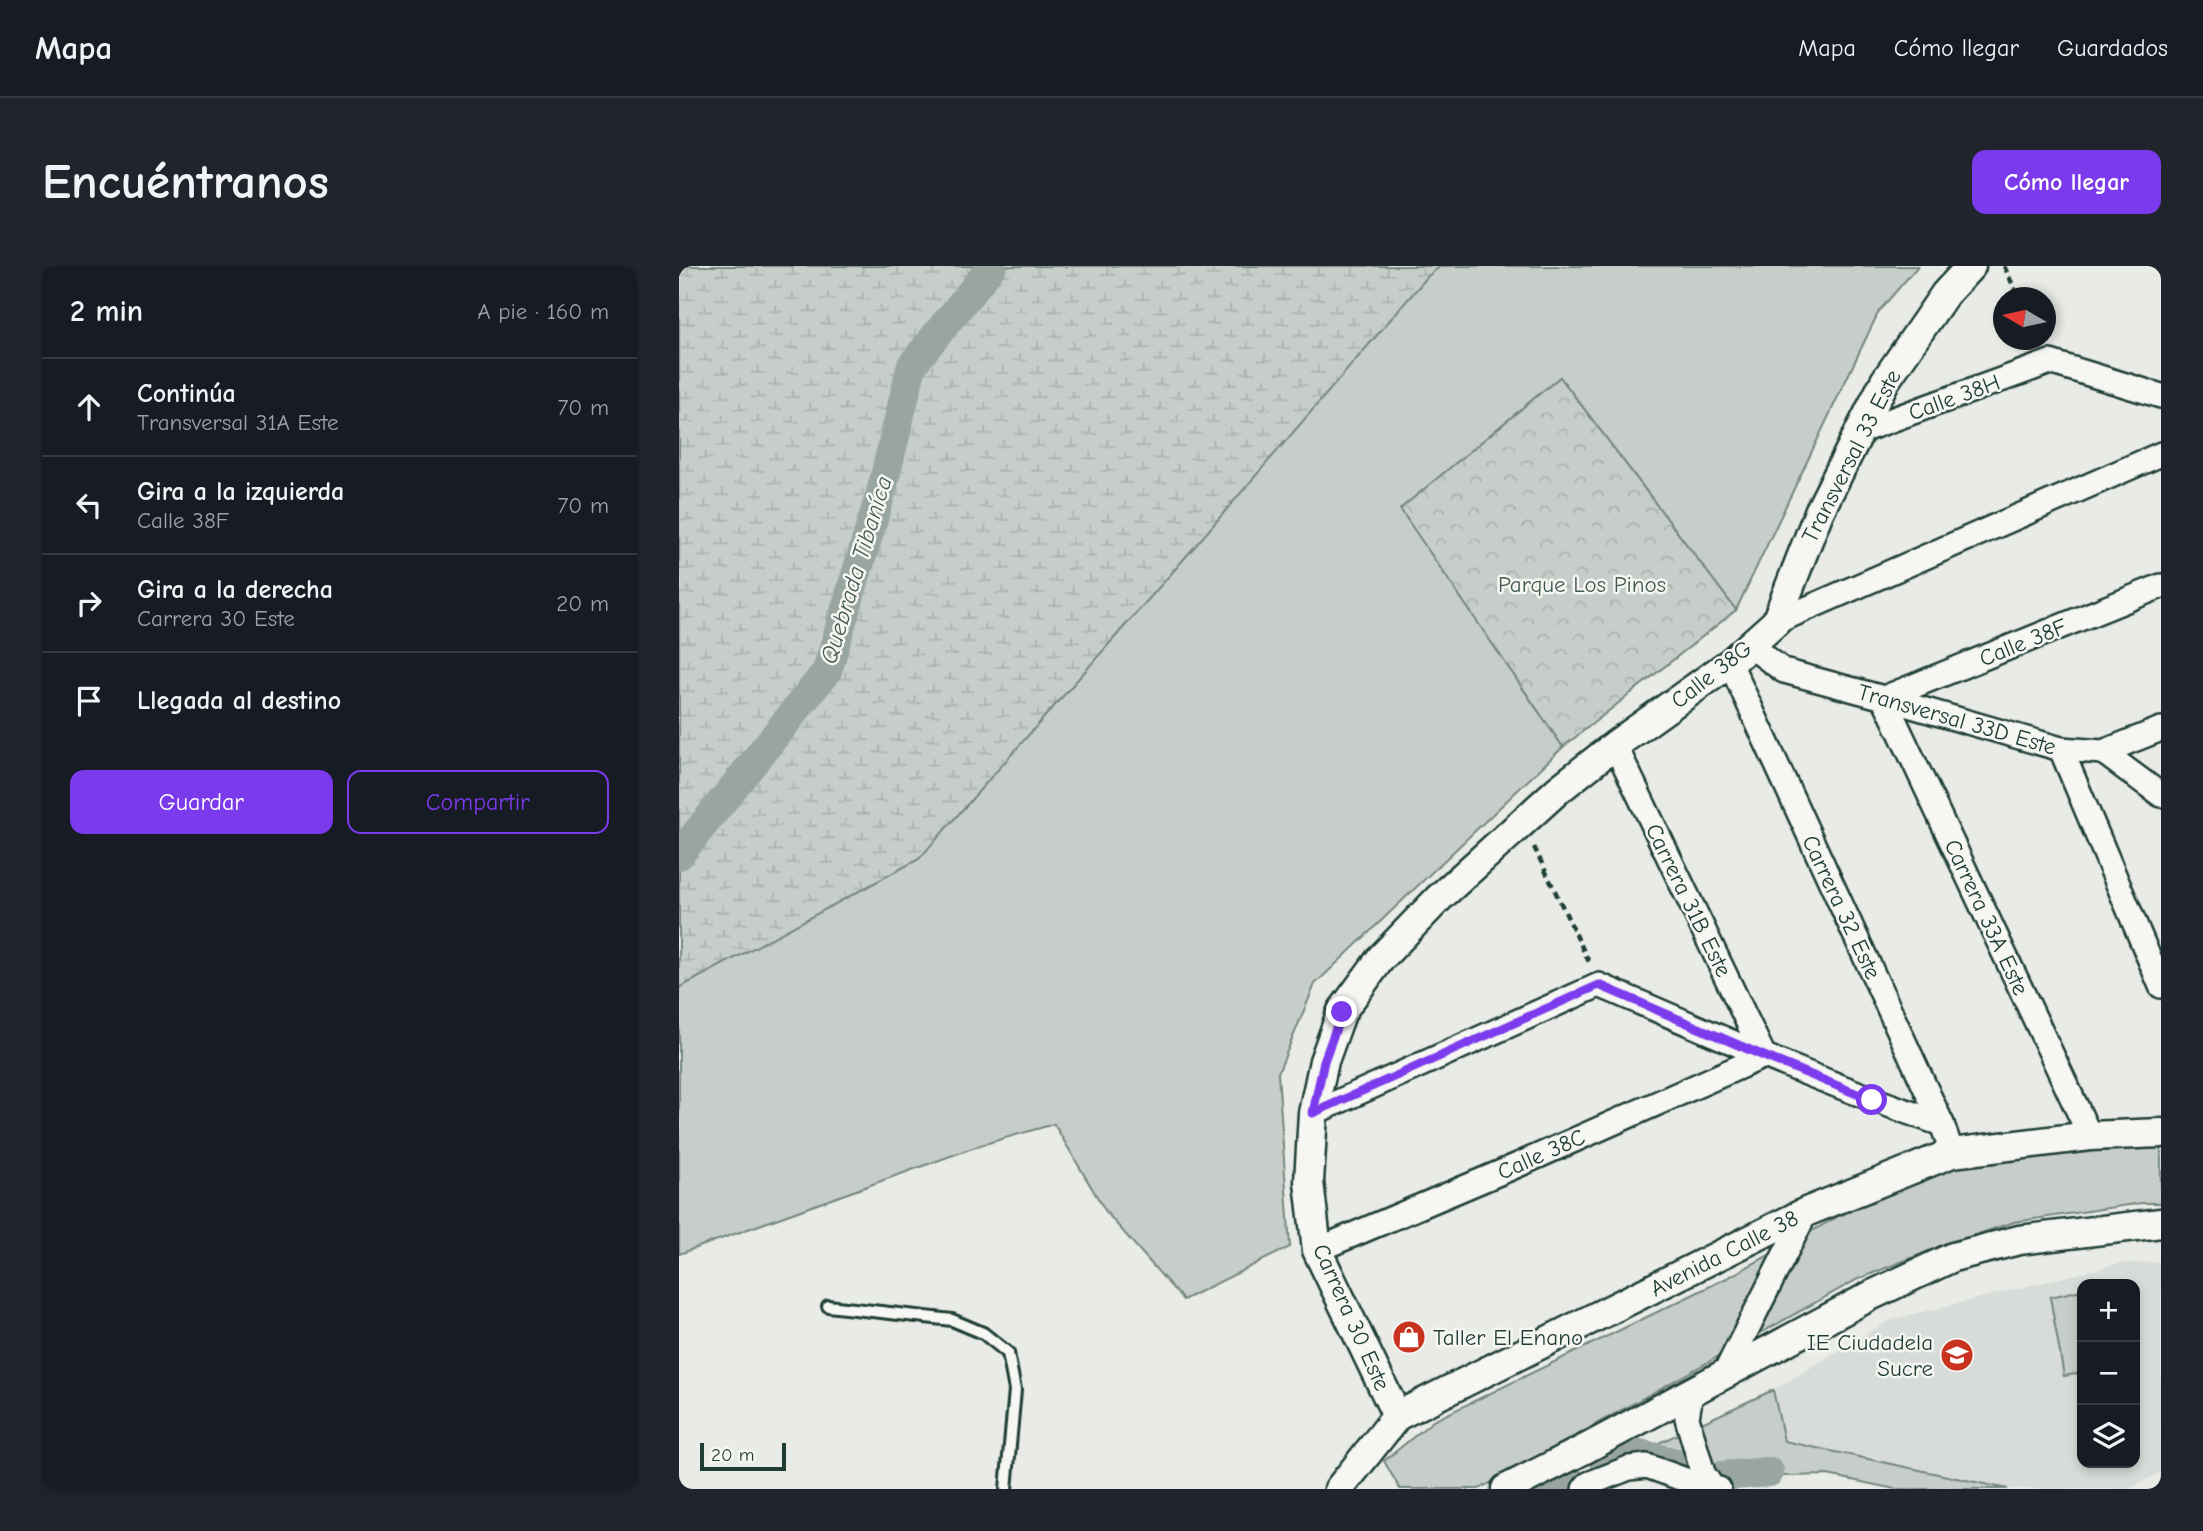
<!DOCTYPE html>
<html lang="es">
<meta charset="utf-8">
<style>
body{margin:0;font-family:"Comic Neue",sans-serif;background:#20242c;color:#f1f3f6}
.controls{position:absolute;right:21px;bottom:21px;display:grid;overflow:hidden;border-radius:14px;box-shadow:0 4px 10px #0003}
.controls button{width:63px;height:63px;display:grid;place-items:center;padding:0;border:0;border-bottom:2px solid #363941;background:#171b24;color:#f1f3f6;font:35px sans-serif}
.compass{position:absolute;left:1314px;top:21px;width:63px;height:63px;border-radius:50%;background:#171b24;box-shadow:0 4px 10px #0003;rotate:279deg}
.scale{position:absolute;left:21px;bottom:18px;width:86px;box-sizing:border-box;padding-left:7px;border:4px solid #1f3d34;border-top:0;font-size:19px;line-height:24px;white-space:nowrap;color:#1f3d34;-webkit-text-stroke:5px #f6f6f2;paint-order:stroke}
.stop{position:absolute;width:21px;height:21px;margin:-16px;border:5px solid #7c3aed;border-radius:50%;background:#fff}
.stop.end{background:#7c3aed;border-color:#fff;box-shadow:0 2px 7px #0008}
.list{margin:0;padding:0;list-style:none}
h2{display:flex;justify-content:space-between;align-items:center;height:91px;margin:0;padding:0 28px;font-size:30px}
h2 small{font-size:23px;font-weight:400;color:#9ea1a6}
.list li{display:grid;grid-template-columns:46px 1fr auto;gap:21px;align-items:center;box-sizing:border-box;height:98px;padding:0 28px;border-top:2px solid #363941}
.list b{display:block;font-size:26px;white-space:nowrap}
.list p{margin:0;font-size:23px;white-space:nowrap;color:#9ea1a6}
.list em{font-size:23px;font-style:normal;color:#9ea1a6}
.actions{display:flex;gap:14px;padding:21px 28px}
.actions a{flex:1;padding:16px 0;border:2px solid #7c3aed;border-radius:14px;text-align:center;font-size:24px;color:#7c3aed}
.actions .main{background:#7c3aed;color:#fff}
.icon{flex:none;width:38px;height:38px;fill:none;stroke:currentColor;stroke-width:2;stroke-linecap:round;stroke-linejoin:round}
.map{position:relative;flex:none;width:1482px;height:1223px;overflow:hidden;border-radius:14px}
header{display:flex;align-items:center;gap:42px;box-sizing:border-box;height:98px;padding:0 35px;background:#171b24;border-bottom:2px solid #363941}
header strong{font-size:33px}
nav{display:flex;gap:38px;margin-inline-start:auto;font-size:24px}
.intro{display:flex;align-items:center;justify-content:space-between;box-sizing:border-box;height:168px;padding:0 42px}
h1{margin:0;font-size:49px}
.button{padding:18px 32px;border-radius:14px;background:#7c3aed;color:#fff;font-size:24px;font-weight:700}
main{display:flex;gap:42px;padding:0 42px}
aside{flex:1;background:#171b24;border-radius:14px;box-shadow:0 4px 10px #0003}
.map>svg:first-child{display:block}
.built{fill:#d8dcd8;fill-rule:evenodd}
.grass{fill:#c7cec9;stroke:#73867e;stroke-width:2}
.forest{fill:url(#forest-crowns);stroke:#73867e;stroke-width:2}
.wetland{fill:url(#wetland-marsh);stroke:#73867e;stroke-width:2}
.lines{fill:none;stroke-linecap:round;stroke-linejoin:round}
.canal{stroke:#99a6a0;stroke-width:30}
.service-casing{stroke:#1f3d34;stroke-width:16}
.minor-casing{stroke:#1f3d34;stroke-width:28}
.tertiary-casing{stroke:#1f3d34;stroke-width:33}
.path{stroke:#1f3d34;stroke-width:4.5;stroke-dasharray:7 5;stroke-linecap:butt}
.service{stroke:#f6f6f2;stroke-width:10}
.minor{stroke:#f6f6f2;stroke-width:23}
.tertiary{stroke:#f6f6f2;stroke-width:28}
.route{stroke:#7c3aed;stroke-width:9}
.labels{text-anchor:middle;stroke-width:5;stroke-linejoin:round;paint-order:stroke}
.street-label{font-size:23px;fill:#1f3d34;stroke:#f6f6f2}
.park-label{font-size:23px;fill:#415a52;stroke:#f6f6f2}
.poi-label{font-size:23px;fill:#1f3d34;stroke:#f6f6f2;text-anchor:start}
.water-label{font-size:24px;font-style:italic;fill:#445c54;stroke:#f6f6f2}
</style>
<header>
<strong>Mapa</strong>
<nav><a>Mapa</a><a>Cómo llegar</a><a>Guardados</a></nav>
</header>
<div class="intro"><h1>Encuéntranos</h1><a class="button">Cómo llegar</a></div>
<main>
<aside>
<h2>2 min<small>A pie · 160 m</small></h2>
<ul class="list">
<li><svg class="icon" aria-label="ahead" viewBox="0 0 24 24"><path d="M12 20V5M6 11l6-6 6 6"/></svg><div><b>Continúa</b><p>Transversal 31A Este</p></div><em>70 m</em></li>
<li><svg class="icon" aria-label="left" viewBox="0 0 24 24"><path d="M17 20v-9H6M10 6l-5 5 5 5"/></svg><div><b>Gira a la izquierda</b><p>Calle 38F</p></div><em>70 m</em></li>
<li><svg class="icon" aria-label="right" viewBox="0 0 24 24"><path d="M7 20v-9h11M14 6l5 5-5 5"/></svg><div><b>Gira a la derecha</b><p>Carrera 30 Este</p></div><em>20 m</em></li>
<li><svg class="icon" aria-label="arrive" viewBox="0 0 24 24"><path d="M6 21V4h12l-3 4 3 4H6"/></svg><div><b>Llegada al destino</b></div></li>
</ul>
<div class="actions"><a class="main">Guardar</a><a>Compartir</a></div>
</aside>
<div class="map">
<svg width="1482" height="1223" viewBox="0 0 1482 1223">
<defs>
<pattern id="forest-crowns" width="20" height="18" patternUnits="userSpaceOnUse" patternTransform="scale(1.75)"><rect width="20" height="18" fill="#c7cec9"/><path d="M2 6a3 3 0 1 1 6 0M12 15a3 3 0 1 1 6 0" fill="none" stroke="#aab2ad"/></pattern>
<pattern id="wetland-marsh" width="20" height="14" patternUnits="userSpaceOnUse" patternTransform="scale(1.75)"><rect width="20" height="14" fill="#c7cec9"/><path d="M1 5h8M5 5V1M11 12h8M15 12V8" fill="none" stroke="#aab2ad"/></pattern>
</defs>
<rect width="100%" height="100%" fill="#e9ebe7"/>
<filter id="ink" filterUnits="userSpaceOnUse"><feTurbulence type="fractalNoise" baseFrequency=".0143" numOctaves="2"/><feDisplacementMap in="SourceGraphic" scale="14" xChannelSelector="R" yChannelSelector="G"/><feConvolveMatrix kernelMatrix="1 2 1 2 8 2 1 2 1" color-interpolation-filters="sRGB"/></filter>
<g filter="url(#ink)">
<path class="built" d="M1482,996V1206L1450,1223H1329L1105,1175L1094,1124L1211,1054L1442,997ZM1403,1018H1456V1197H1403Z"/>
<g class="grass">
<polygon points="0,0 1239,0 1200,45 1057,344 881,111 722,243 884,481 636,718 599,807 611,981 504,1034 427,946 375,858 302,879 0,988"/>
<polygon points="1482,877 1482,937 1463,937 1335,956 1260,981 1179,1013 800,1223 721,1223 705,1195 754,1155 1050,1011 1160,950 1274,901"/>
<polygon points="1403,1024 1403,1107 1385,1110 1371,1031"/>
<polygon points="1094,1124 1105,1175 1329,1223 1216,1223 1149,1209 1072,1211 971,1181"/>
</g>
<polygon class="forest" points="881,111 1057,344 884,481 721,243"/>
<polygon class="wetland" points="0,0 762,0 749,10 498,301 240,593 0,722"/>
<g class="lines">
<g class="canal">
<polyline points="0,589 148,405 203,223 233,99 313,0"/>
<polyline points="924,1192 949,1185 1005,1199"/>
<polyline points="1044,1210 1090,1206"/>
<polyline points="865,1223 889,1211"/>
</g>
<defs>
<polyline id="service" points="149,1040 273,1054 304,1067 329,1087 336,1124 327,1223"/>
<g id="minor">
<polyline points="1179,166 1371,96 1482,130"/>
<polyline points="1097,356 1482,188"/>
<polyline points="1070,379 1105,405 1205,432 1382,483 1424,486 1482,529"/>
<polyline points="1051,397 1263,858 1273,887"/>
<polyline points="1382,483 1482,720"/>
<polyline points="1424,486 1482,463"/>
<path d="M634,847L920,719C1034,768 1146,818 1263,858"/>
<polyline points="1411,870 1205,432 1482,320"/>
<polyline points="638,984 839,899 1085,790 936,479"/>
<polyline points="1045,1109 1127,946"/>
<polyline points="1012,1127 1008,1152 1024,1207 1033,1221"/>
<polyline points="905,1223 909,1218 950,1202 968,1200 1023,1220 1040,1223"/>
</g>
<g id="tertiary">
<polyline points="718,1150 638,984 630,916 634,847 645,795 663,745 702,692 760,632 879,524 936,479 1051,397 1097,356 1140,246 1206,115 1266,28 1292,0"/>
<polyline points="660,1223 718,1150 1127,946 1273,887 1411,870 1482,867"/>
<polyline points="827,1223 908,1182 1193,1029 1274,991 1340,974 1482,957"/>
</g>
</defs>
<use href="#service" class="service-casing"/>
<use href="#minor" class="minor-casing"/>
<use href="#tertiary" class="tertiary-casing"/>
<g class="path">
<polyline points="1325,0 1340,32"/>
<polyline points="855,581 910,696"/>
</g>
<use href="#service" class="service"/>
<use href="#minor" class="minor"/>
<use href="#tertiary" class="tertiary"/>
</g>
</g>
<g class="lines" filter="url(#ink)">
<polyline class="route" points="663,746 645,795 634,847 920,719 1085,790 1193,834"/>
</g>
<defs>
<symbol id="shop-disc" viewBox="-11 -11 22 22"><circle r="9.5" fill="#c8321e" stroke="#f6f6f2"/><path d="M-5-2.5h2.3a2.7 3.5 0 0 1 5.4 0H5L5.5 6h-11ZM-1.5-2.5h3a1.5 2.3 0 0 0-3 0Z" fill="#fff"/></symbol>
<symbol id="school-disc" viewBox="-11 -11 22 22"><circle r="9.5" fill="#c8321e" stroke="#f6f6f2"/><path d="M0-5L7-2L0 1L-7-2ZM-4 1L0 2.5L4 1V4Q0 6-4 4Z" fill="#fff"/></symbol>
</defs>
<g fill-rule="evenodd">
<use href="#shop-disc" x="711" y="1052" width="38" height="38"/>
<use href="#school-disc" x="1259" y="1070" width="38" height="38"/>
</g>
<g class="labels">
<g class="street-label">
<text transform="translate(1275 131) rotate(-20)" y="8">Calle 38H</text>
<text transform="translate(1172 190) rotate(-63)" y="8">Transversal 33 Este</text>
<text transform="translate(1344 376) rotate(-22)" y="8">Calle 38F</text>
<text transform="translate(1032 408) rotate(-38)" y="8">Calle 38G</text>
<text transform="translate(1278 453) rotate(16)" y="8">Transversal 33D Este</text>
<text transform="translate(1010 634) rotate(64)" y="8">Carrera 31B Este</text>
<text transform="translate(1163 641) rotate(65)" y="8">Carrera 32 Este</text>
<text transform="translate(1308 651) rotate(65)" y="8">Carrera 33A Este</text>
<text transform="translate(862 888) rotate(-24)" y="8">Calle 38C</text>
<text transform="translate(1045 987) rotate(-27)" y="8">Avenida Calle 38</text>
<text transform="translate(673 1051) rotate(66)" y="8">Carrera 30 Este</text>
</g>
<g class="park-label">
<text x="903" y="326">Parque Los Pinos</text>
</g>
<g class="poi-label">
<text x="754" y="1079">Taller El Enano</text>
<text x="1254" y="1084" text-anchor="end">IE Ciudadela<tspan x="1254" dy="26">Sucre</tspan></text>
</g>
<g class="water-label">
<text transform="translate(177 304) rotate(-73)" y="8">Quebrada Tibaníca</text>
</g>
</g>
</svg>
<div class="controls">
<button>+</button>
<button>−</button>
<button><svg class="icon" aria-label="layers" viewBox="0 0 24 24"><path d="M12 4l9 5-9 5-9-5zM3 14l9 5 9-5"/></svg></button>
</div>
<svg class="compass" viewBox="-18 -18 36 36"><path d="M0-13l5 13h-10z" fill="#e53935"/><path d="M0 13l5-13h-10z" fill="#9ea1a6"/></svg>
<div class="scale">20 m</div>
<div class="stop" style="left:1193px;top:834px"></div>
<div class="stop end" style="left:663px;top:746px"></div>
</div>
</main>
